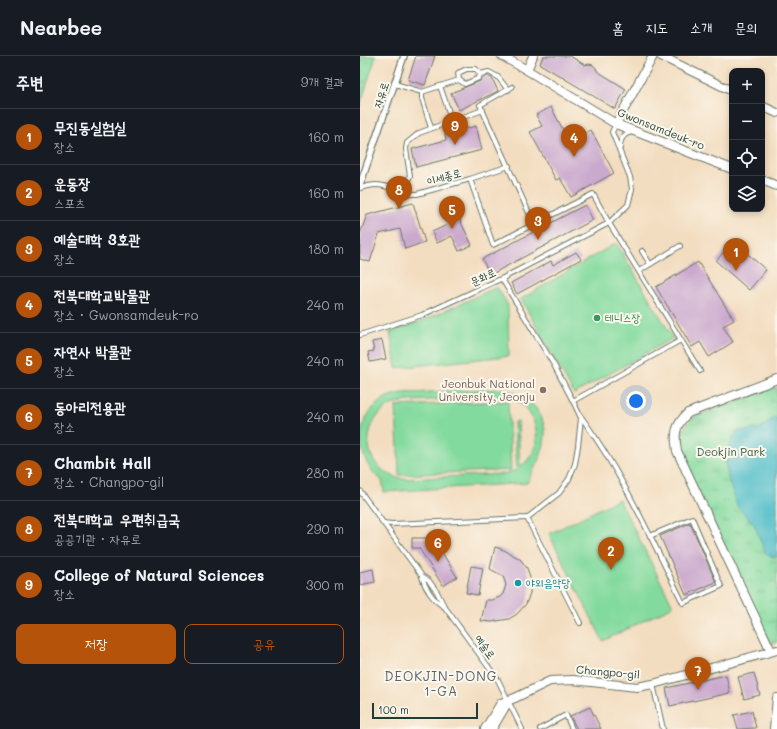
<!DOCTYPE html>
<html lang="ko">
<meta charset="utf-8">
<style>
body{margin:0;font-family:Mali,"Poor Story",sans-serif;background:#20242c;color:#f1f3f6}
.controls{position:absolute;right:12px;top:12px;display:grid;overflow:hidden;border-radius:8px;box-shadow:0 2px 6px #0003}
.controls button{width:36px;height:36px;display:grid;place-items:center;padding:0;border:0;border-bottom:1px solid #363941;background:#171b24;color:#f1f3f6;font:20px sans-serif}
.scale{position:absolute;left:12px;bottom:10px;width:106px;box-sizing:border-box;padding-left:4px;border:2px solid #1f3d34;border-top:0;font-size:11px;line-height:14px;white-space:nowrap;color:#1f3d34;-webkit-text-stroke:3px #fbf7ec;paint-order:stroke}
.you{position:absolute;left:276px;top:345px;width:14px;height:14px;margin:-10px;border:3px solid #fff;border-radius:50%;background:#1a73e8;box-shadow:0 0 0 6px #1a73e833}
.badge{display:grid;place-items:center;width:26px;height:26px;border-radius:50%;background:#b45309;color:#fff;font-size:13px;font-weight:700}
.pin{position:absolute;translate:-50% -33px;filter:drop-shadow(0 1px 2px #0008)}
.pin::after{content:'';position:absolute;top:21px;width:14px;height:12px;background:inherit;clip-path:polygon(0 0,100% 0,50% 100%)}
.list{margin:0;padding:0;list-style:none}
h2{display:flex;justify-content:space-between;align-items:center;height:52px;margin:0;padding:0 16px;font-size:17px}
h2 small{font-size:13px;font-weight:400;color:#9ea1a6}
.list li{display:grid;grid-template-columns:26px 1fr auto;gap:12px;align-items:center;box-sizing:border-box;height:56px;padding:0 16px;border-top:1px solid #363941}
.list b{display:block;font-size:15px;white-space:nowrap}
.list p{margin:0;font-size:13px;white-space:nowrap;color:#9ea1a6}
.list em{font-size:13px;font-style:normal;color:#9ea1a6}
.actions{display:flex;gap:8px;padding:12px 16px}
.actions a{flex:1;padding:9px 0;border:1px solid #b45309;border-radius:8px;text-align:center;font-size:14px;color:#b45309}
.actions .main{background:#b45309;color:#fff}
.icon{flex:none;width:22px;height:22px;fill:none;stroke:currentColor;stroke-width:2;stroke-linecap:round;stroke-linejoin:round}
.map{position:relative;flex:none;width:417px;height:673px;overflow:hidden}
header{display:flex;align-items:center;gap:24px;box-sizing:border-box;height:56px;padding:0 20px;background:#171b24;border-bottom:1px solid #363941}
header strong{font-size:19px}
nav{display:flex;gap:22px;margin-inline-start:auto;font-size:14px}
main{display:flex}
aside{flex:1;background:#171b24}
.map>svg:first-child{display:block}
.park{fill:url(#park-tufts);stroke:#518c69}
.pitch{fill:#83da9e;stroke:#518c69;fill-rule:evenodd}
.water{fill:#50bec9;stroke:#387e7e}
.building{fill:#caa9ce}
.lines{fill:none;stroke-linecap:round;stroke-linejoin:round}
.service-casing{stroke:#697565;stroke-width:6}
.pedestrian-casing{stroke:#697565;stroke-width:8}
.minor-casing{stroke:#697565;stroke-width:10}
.service{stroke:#fff;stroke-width:4}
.pedestrian{stroke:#fff;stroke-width:5.5}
.minor{stroke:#fff;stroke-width:8}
.leisure-dot{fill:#2e9e5b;stroke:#fbf7ec;stroke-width:1.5}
.education-dot{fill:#8d6e63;stroke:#fbf7ec;stroke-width:1.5}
.culture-dot{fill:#0f9aa8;stroke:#fbf7ec;stroke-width:1.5}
.labels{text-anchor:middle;stroke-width:4;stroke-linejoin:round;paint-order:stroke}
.street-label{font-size:11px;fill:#1f3d34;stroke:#fbf7ec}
.leisure-label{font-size:11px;fill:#27864d;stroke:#fbf7ec;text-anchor:start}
.education-label{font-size:11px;fill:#785e54;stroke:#fbf7ec;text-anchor:end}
.park-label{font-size:11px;fill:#335c49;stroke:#fbf7ec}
.culture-label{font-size:11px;fill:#0d838f;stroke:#fbf7ec;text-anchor:start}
.quarter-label{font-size:13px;letter-spacing:1px;fill:#5b636a;stroke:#fbf7ec}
</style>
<header>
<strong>Nearbee</strong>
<nav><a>홈</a><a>지도</a><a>소개</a><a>문의</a></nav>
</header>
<main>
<aside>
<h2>주변<small>9개 결과</small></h2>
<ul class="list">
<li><span class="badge">1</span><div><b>무진동실험실</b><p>장소</p></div><em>160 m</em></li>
<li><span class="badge">2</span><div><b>운동장</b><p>스포츠</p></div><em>160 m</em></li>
<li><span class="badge">3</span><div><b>예술대학 3호관</b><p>장소</p></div><em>180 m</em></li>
<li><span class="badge">4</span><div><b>전북대학교박물관</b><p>장소 · Gwonsamdeuk-ro</p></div><em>240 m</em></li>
<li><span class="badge">5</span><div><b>자연사 박물관</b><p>장소</p></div><em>240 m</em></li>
<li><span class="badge">6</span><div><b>동아리전용관</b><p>장소</p></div><em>240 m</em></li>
<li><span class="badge">7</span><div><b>Chambit Hall</b><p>장소 · Changpo-gil</p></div><em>280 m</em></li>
<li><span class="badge">8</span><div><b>전북대학교 우편취급국</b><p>공공기관 · 자유로</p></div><em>290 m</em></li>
<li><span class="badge">9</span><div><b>College of Natural Sciences</b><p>장소</p></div><em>300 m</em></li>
</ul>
<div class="actions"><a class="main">저장</a><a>공유</a></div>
</aside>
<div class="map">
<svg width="417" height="673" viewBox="0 0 417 673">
<defs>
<pattern id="park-tufts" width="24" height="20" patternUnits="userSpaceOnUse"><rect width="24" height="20" fill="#83da9e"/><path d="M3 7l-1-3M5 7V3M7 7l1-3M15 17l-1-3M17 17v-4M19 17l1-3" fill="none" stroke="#6bb282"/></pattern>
</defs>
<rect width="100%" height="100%" fill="#fbf7ec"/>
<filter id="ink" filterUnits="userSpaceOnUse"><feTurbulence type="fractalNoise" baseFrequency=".025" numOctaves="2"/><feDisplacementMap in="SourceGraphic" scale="8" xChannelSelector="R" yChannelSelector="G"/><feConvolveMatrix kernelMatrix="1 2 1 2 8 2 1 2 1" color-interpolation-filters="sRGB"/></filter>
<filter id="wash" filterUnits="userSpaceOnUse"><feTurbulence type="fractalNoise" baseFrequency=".012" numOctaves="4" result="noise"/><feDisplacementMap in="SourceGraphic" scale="16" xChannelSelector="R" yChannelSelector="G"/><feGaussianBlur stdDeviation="0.9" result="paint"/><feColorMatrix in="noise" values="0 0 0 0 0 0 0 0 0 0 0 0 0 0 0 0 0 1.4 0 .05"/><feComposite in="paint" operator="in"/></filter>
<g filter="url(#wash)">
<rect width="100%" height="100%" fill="#f3ddc0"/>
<g class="park">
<polygon points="0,0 16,0 0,50"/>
<path d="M417,331V587H410L321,397C318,380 322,373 334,361Z"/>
</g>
<g class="pitch">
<polygon points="256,187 313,282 214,338 161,243"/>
<polygon points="137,231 148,249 149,300 36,312 30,276 65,264"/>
<path d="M143,333C168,338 190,359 184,387C182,401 173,414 167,427L24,436L22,424C9,416 3,401 1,386C0,364 15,343 36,338C46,336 59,337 70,336C94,335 119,334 143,333ZM141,340C146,342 152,342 156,345C162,347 166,353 170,358C181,376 178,398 160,411L158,365L154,366L157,414L143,418L44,423C30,421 17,413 11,399C4,379 14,356 34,348C45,344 59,345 70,344C94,343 117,342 141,340Z"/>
<polygon points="148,345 151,414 39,419 36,350"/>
<polygon points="259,443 313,550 243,585 189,478"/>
</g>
<polygon class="water" points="417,361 417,501 410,500 406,498 394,468 377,450 368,422 366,410 368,393 372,383 379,375 399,373 413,363"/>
<g id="blocks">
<g class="building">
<polygon points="56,0 75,0 65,29 48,24"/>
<polygon points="183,0 210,0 225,9 229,8 233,9 236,12 237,15 266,33 255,53 180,8"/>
<polygon points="126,20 128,20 132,22 138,35 99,54 91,37 120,25"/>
<polygon points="191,51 209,85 231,74 254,117 211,141 200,122 196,124 170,76 182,70 176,59"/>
<polygon points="116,70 122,94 56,111 52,93 86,84 85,78"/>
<polygon points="53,147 65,186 45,193 40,173 19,178 10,206 0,203 0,178 7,159"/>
<polygon points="92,148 112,189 99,195 92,180 77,187 72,176 87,169 80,154"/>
<polygon points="225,149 233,164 130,219 122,203"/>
<polygon points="373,185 406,214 389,234 356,205"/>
<polygon points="216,196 221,203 157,238 151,227 191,205 193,209"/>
<polygon points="338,206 374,264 363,270 373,286 349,301 340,286 332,291 296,231"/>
<polygon points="22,284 26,303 10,306 8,296 14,295 12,286"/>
<polygon points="330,467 356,526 326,539 300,480"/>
<polygon points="52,482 78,482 78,490 97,521 83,530 59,492 52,492"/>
<polygon points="135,491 144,494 160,503 167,512 171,525 170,537 166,548 157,558 149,563 131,566 121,565 126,544 132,544 140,541 143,538 146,529 143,520 130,513"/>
<polygon points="111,510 123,512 118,539 106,537"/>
<polygon points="13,513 15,526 0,529 0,516"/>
<polygon points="394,617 400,639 384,643 378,621"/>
<polygon points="366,619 370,637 310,650 306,632"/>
<polygon points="230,651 241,673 217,673 210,660"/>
<polygon points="392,655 396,672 378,673 374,659"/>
</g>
</g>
</g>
<g filter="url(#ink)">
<use href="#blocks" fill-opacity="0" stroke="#697565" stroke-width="1"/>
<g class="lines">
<defs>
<g id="service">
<polyline points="99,24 98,17 107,13 116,13 120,18"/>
<polyline points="35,28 62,36 80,30 92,65 59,77 47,87 46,93 50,120 42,135"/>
<polyline points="80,30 99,24 105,28 119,22 120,18 129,16 138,21 148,34"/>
<polyline points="62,36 62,42 71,72"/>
<polyline points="92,65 123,54"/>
<path d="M260,92C260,83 264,77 273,76"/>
<polyline points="110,123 133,189 174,168"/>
<path d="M0,132C5,131 11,129 16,129C30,129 43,139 57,138L110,123L149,110"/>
<polyline points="282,195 290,208"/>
<polyline points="279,215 320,190"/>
<polyline points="142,223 194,309 213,345"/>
<polyline points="0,279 62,259 145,221 249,167 268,149 272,133 270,121 252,76 256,68"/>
<polyline points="321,284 340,315"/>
<path d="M222,362C263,419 292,484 323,547L361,530L332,462L290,480"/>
<polyline points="0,435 62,520 69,525 77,536 84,550 138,624 162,673"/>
<polyline points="167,462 220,567"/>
<polyline points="23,467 32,468 167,462 199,437 209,423 215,408 218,390 221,362 213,345 321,284 249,167 233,138 174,168 120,49 152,31"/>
<path d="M62,521C65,532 73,544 83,550"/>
<polyline points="293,628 303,673"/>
<polyline points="180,673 206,659 212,673"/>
</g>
<polyline id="pedestrian" points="0,129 44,0"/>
<g id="minor">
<polyline points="142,0 167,14 256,68 372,113"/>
<polyline points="301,0 372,35"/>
<polyline points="167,14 173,0"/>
<polyline points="402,50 417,57"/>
<polyline points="256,68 293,0"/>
<polyline points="402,124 417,130"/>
<path d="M411,595L317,395C314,378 315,369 328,357L417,323"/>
<polyline points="125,673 141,647 155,642 190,625 213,624 277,631 293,628 417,594"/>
<polyline points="132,673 149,644"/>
<polyline points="414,673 417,642"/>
</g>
</defs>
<use href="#service" class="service-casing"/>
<use href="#pedestrian" class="pedestrian-casing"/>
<use href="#minor" class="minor-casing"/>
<use href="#service" class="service"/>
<use href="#pedestrian" class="pedestrian"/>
<use href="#minor" class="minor"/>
</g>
</g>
<circle class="leisure-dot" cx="237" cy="262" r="4"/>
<circle class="education-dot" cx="183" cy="334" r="4"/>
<circle class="culture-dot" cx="158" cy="527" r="4"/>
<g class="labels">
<g class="street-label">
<text transform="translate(21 39) rotate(-72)" y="4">자유로</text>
<text transform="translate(301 73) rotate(22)" y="4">Gwonsamdeuk-ro</text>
<text transform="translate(84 121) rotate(-16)" y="4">이세종로</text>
<text transform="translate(123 221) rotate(-25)" y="4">문화로</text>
<text transform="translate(125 591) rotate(54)" y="4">예술로</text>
<text transform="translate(248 616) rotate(5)" y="4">Changpo-gil</text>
</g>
<g class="leisure-label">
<text x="245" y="266">테니스장</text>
</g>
<g class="education-label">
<text x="175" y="332">Jeonbuk National<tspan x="175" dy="13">University, Jeonju</tspan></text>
</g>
<g class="park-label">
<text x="371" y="400">Deokjin Park</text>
</g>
<g class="culture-label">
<text x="166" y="531">야외음악당</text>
</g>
<g class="quarter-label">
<text x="81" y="625">DEOKJIN-DONG<tspan x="81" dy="15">1-GA</tspan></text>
</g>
</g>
</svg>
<div class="controls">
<button>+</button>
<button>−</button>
<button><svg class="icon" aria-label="locate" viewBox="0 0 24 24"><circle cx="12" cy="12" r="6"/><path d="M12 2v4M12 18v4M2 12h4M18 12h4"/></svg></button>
<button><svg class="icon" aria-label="layers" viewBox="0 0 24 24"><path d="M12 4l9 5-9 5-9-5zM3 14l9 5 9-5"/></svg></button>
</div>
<div class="scale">100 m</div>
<div class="you"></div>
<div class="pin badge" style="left:376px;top:215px">1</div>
<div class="pin badge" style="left:251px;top:514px">2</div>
<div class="pin badge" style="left:178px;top:184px">3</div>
<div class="pin badge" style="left:214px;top:101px">4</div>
<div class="pin badge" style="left:92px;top:173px">5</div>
<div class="pin badge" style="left:78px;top:506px">6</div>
<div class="pin badge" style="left:338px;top:634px">7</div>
<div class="pin badge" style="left:39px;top:153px">8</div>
<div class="pin badge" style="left:95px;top:89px">9</div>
</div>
</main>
